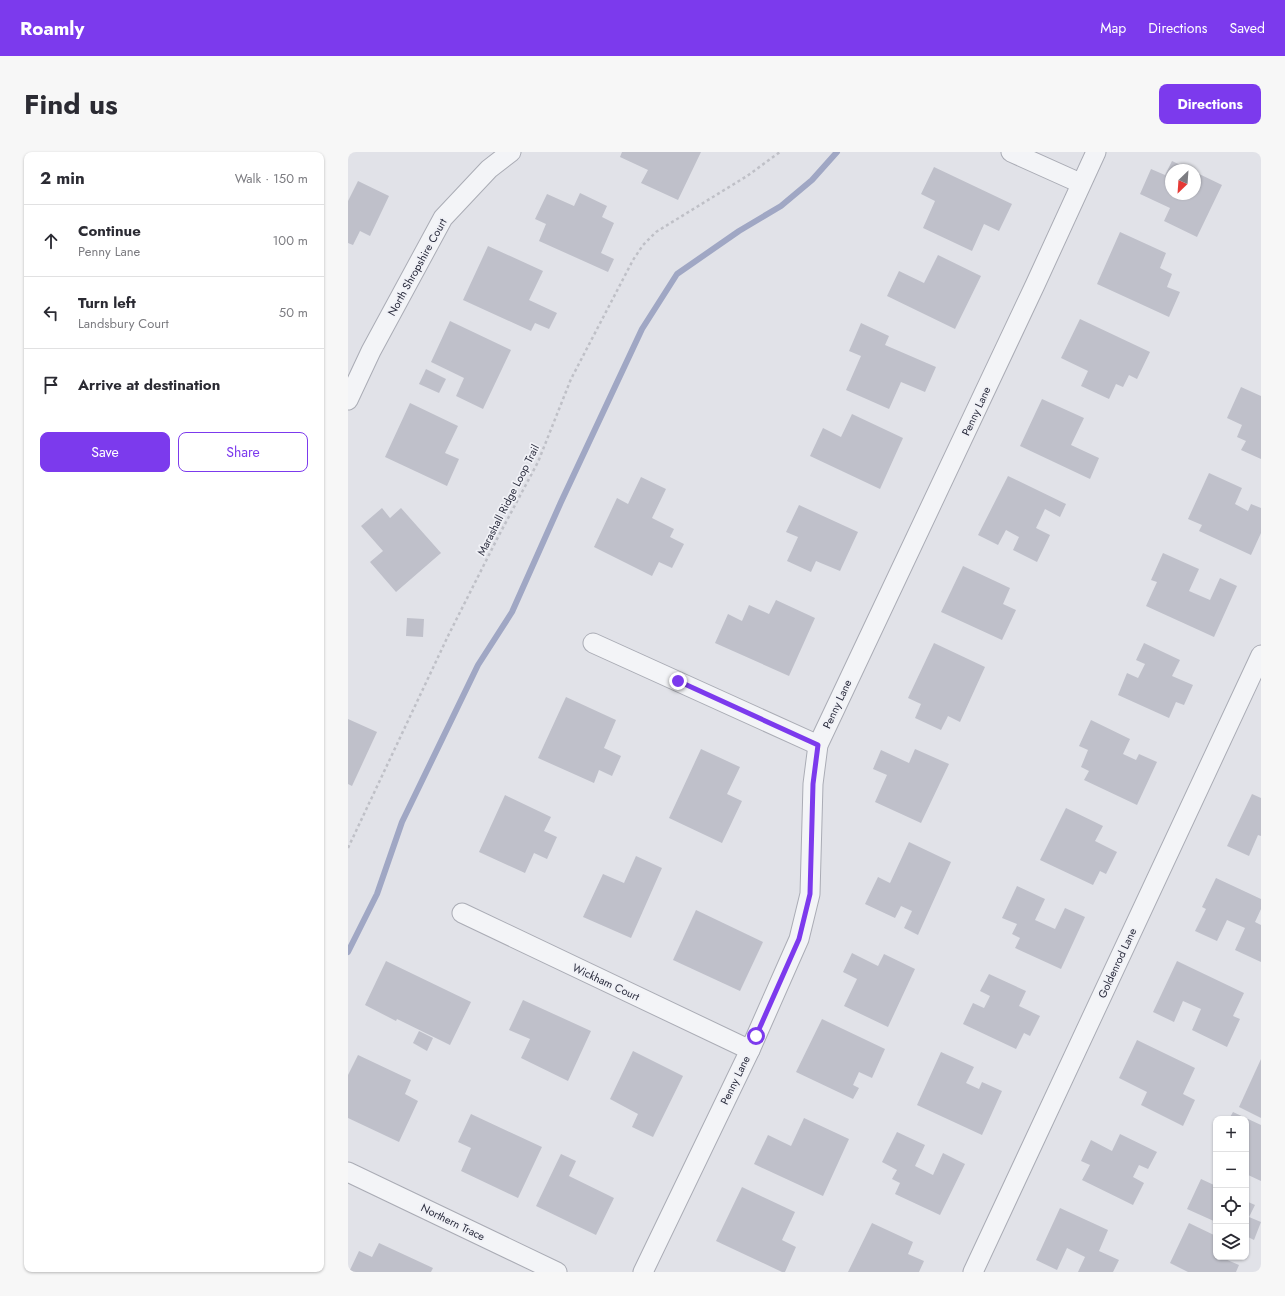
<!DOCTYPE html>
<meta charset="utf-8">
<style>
body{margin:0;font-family:Jost,sans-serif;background:#f7f7f7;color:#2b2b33}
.controls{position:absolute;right:12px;bottom:12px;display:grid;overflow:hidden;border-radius:8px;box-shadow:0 1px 3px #0004}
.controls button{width:36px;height:36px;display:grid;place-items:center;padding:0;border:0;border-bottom:1px solid #e1e1e2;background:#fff;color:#2b2b33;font:20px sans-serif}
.compass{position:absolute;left:817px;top:12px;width:36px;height:36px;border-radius:50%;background:#fff;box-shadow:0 1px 3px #0004;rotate:205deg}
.stop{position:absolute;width:12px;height:12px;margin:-9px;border:3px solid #7c3aed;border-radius:50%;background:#fff}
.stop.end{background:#7c3aed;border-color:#fff;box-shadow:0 1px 4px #0008}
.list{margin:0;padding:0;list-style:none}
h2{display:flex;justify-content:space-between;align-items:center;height:52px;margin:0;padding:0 16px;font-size:17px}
h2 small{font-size:13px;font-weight:400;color:#7c7c81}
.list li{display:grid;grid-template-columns:26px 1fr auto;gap:12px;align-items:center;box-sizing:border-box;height:72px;padding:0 16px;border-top:1px solid #e1e1e2}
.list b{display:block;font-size:15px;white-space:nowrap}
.list p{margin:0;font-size:13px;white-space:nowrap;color:#7c7c81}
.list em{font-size:13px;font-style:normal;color:#7c7c81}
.actions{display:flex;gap:8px;padding:12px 16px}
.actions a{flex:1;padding:9px 0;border:1px solid #7c3aed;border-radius:8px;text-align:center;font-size:14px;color:#7c3aed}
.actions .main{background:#7c3aed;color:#fff}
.icon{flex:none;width:22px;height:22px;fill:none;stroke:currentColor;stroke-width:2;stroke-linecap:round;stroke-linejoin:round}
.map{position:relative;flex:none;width:913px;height:1120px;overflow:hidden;border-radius:8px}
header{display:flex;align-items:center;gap:24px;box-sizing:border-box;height:56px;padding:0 20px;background:#7c3aed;color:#fff}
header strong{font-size:19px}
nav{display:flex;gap:22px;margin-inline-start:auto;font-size:14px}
.intro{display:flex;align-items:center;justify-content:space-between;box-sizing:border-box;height:96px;padding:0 24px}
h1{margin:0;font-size:28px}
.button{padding:10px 18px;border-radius:8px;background:#7c3aed;color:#fff;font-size:14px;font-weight:700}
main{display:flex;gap:24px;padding:0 24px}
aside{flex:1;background:#fff;border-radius:8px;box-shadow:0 1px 3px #0004}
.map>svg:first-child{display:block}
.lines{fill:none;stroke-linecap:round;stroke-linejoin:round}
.stream{stroke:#a0a7c4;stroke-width:6}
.building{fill:#bfc0ca}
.minor-casing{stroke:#aaacb5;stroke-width:21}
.path{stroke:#bfc0c7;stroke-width:2.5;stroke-dasharray:3 3;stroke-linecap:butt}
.minor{stroke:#f3f4f7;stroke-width:19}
.route{stroke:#7c3aed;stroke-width:5}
.labels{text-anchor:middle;stroke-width:3.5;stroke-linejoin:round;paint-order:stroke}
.street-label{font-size:11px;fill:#2b2d3e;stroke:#f0f1f6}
</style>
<header>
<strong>Roamly</strong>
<nav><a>Map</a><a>Directions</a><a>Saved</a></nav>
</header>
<div class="intro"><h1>Find us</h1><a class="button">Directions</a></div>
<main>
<aside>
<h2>2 min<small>Walk · 150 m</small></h2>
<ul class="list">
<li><svg class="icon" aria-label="ahead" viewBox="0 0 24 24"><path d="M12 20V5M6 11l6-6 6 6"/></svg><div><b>Continue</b><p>Penny Lane</p></div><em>100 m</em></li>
<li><svg class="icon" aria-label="left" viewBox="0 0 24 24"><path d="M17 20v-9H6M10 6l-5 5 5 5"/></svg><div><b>Turn left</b><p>Landsbury Court</p></div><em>50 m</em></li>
<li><svg class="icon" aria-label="arrive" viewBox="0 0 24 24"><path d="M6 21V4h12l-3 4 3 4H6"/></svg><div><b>Arrive at destination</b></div></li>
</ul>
<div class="actions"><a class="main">Save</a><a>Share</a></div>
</aside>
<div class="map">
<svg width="913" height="1120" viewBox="0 0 913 1120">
<rect width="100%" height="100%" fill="#e1e2e8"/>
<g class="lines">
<polyline class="stream" points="0,800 29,742 54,670 130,513 164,460 213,350 294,177 329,122 391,79 433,54 464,28 489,0"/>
</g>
<g class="building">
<polygon points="274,0 353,0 330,48 293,31 300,18 272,5"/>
<polygon points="824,9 843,18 823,18 823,42 847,42 847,20 874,33 849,85 816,69 822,56 792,42 803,17 817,23"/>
<polygon points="586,15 664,52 651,79 636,72 624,99 575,76 587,49 573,42"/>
<polygon points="10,29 41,44 22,84 12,79 5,93 0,91 0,49"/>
<polygon points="232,41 259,54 254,65 266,71 253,101 266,107 260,120 191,89 198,72 187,67 199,42 226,54"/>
<polygon points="772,80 818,101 812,116 824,122 819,135 832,140 821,165 749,132"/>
<polygon points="140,94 195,119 181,148 209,161 201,177 187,171 183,179 115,148"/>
<polygon points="590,103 633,124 607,177 539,144 551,119 576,131"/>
<polygon points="732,167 802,200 789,227 781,223 775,235 768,232 761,247 733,234 740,219 713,206"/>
<polygon points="102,169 163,198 135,257 108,244 116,226 83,210"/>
<polygon points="513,171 541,184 537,193 588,215 577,240 553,230 541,257 498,238 513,204 501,199"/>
<polygon points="78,217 98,227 91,241 71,232"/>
<polygon points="893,235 913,244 913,307 893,298 898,289 889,285 894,273 879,266"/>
<polygon points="694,247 736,266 723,293 751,306 742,327 672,294"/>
<polygon points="62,251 110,274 97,301 111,307 99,334 37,305"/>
<polygon points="504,262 555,286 532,337 462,304 475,276 493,285"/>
<polygon points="861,321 894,336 887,352 900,359 903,352 913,356 913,381 903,403 851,379 854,373 840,367"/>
<polygon points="660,324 718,352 712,365 697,357 688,376 702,383 689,410 665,398 671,385 658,378 650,393 630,383"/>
<polygon points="293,325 318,337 304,366 326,377 322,385 336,392 324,416 311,410 304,424 246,395 269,346 280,352"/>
<polygon points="451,353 510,380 492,419 468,409 463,420 439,409 450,385 438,380"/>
<polygon points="34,356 42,366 53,356 93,401 48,440 22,410 35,399 13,374"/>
<polygon points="815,401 851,417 841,439 862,448 872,426 889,434 866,485 798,454 809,430 803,428"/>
<polygon points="615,414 662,436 655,452 668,458 654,488 593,460"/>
<polygon points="428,448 467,466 441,524 367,491 380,462 394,469 401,453 421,462"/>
<polygon points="59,466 76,467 75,485 58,484"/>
<polygon points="586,491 637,515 612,570 600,564 593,578 567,566 573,552 560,546"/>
<polygon points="796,491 832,508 824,524 845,533 836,553 828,550 821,566 770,543 779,521 790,526 797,512 788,508"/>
<polygon points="218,545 268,568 256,596 273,604 264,624 251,618 246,631 190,606"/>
<polygon points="0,567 29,580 4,634 0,632"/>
<polygon points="743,568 782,587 775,602 788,608 791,602 809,610 789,653 736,628 741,619 733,615 740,598 731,594"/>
<polygon points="353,597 392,615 379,642 394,649 374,691 321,666"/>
<polygon points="567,597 601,612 573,671 527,650 539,623 525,617 533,598 561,611"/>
<polygon points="904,642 913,646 913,684 910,683 901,704 879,694"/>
<polygon points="157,643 203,665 196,679 209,685 199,707 186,701 177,721 131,700"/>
<polygon points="718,656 755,674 747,689 769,700 758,722 752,719 745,733 692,708"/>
<polygon points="561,690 603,710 570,783 556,776 564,759 553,754 547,766 517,752 530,725 542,731"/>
<polygon points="288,704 314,716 283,786 235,765 255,722 276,731"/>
<polygon points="868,726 913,747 913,757 907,770 913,773 913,810 887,798 897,776 879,768 869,789 847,779 858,757 854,755"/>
<polygon points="669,734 697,747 687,768 707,777 717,756 737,765 713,817 667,796 672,786 664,782 669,772 654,766"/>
<polygon points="348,758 415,790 392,839 325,808"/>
<polygon points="504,801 530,814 536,802 567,817 540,875 496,854 509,827 495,820"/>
<polygon points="38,809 123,850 102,893 49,867 48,869 17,853"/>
<polygon points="829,809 896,841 885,864 892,867 879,895 844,878 853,857 835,849 826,870 805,860"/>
<polygon points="641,822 678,839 671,854 692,864 682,884 676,881 668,897 615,872 625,851 636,856 642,844 632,839"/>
<polygon points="175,848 243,879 220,929 173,906 182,887 161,878"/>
<polygon points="474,867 537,897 524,926 511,920 505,933 511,936 505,947 448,920"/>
<polygon points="71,879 85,886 79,899 65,891"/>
<polygon points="789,888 847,916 835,942 847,948 835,974 793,953 799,940 771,926"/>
<polygon points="285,899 335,924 305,985 284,975 290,962 262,947"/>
<polygon points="593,900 626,915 618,931 631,937 634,930 654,939 634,983 569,953"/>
<polygon points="10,903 63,928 57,942 70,949 51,990 0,966 0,923"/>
<polygon points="913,907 913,966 891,955"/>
<polygon points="885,960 913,973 913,1029 898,1022 898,967 881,967"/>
<polygon points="123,962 194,995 170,1046 113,1019 123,996 110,990"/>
<polygon points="456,966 501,987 475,1044 406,1012 420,983 443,994"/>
<polygon points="549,980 577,993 567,1014 585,1023 595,1001 617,1012 592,1063 547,1042 552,1031 544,1027 549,1018 534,1010"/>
<polygon points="772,982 809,1000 800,1017 791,1013 785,1025 796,1031 785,1053 734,1028 742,1013 733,1009 743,988 764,999"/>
<polygon points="213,1002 228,1009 221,1024 266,1046 248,1083 188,1054"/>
<polygon points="853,1027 866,1033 868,1028 868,1070 839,1057"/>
<polygon points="394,1035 447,1060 434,1088 448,1095 437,1120 434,1120 368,1089"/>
<polygon points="898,1049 907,1053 901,1065 913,1070 906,1088 898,1084"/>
<polygon points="712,1056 760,1078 751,1099 771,1108 765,1120 730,1120 737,1105 719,1096 709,1118 688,1108"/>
<polygon points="524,1071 565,1090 560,1102 576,1109 571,1120 500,1120"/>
<polygon points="841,1071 868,1084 868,1105 878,1105 877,1107 891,1113 888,1120 840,1120 822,1111"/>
<polygon points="31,1091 85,1116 83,1120 1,1120 11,1099 24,1105"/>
</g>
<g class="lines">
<defs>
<g id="minor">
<polyline points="663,0 732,31"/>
<polyline points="0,248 23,199 95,66 141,17 163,0"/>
<polyline points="245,491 470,593"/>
<polyline points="114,761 402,898"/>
<polyline points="0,1020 209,1120"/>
<polyline points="295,1120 402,898 451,787 462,742 465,632 470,593 687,133 748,0"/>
<polyline points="625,1120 913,503"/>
</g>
</defs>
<use href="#minor" class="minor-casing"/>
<polyline class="path" points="0,696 100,484 149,387 190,310 223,227 285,108 295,93 308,80 399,24 432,0"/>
<use href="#minor" class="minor"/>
</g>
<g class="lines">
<polyline class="route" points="330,529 470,593 465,632 462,742 451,787 408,884"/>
</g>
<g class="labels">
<g class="street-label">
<text transform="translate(69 115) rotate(-61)" y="4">North Shropshire Court</text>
<text transform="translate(628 259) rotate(-65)" y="4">Penny Lane</text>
<text transform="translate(160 348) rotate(-63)" y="4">Marashall Ridge Loop Trail</text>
<text transform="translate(489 552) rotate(-65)" y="4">Penny Lane</text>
<text transform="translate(769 811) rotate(-65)" y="4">Goldenrod Lane</text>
<text transform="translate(258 830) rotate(25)" y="4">Wickham Court</text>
<text transform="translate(387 928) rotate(-64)" y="4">Penny Lane</text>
<text transform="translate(105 1070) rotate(26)" y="4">Northern Trace</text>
</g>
</g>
</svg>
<div class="controls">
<button>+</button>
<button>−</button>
<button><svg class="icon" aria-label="locate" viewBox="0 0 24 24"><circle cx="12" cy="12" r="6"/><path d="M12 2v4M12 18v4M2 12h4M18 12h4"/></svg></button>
<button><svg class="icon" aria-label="layers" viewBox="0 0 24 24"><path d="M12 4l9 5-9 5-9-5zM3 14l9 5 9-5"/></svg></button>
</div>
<svg class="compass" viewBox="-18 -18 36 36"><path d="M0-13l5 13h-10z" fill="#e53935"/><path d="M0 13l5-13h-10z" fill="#7c7c81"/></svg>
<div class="stop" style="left:408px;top:884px"></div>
<div class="stop end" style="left:330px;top:529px"></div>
</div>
</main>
